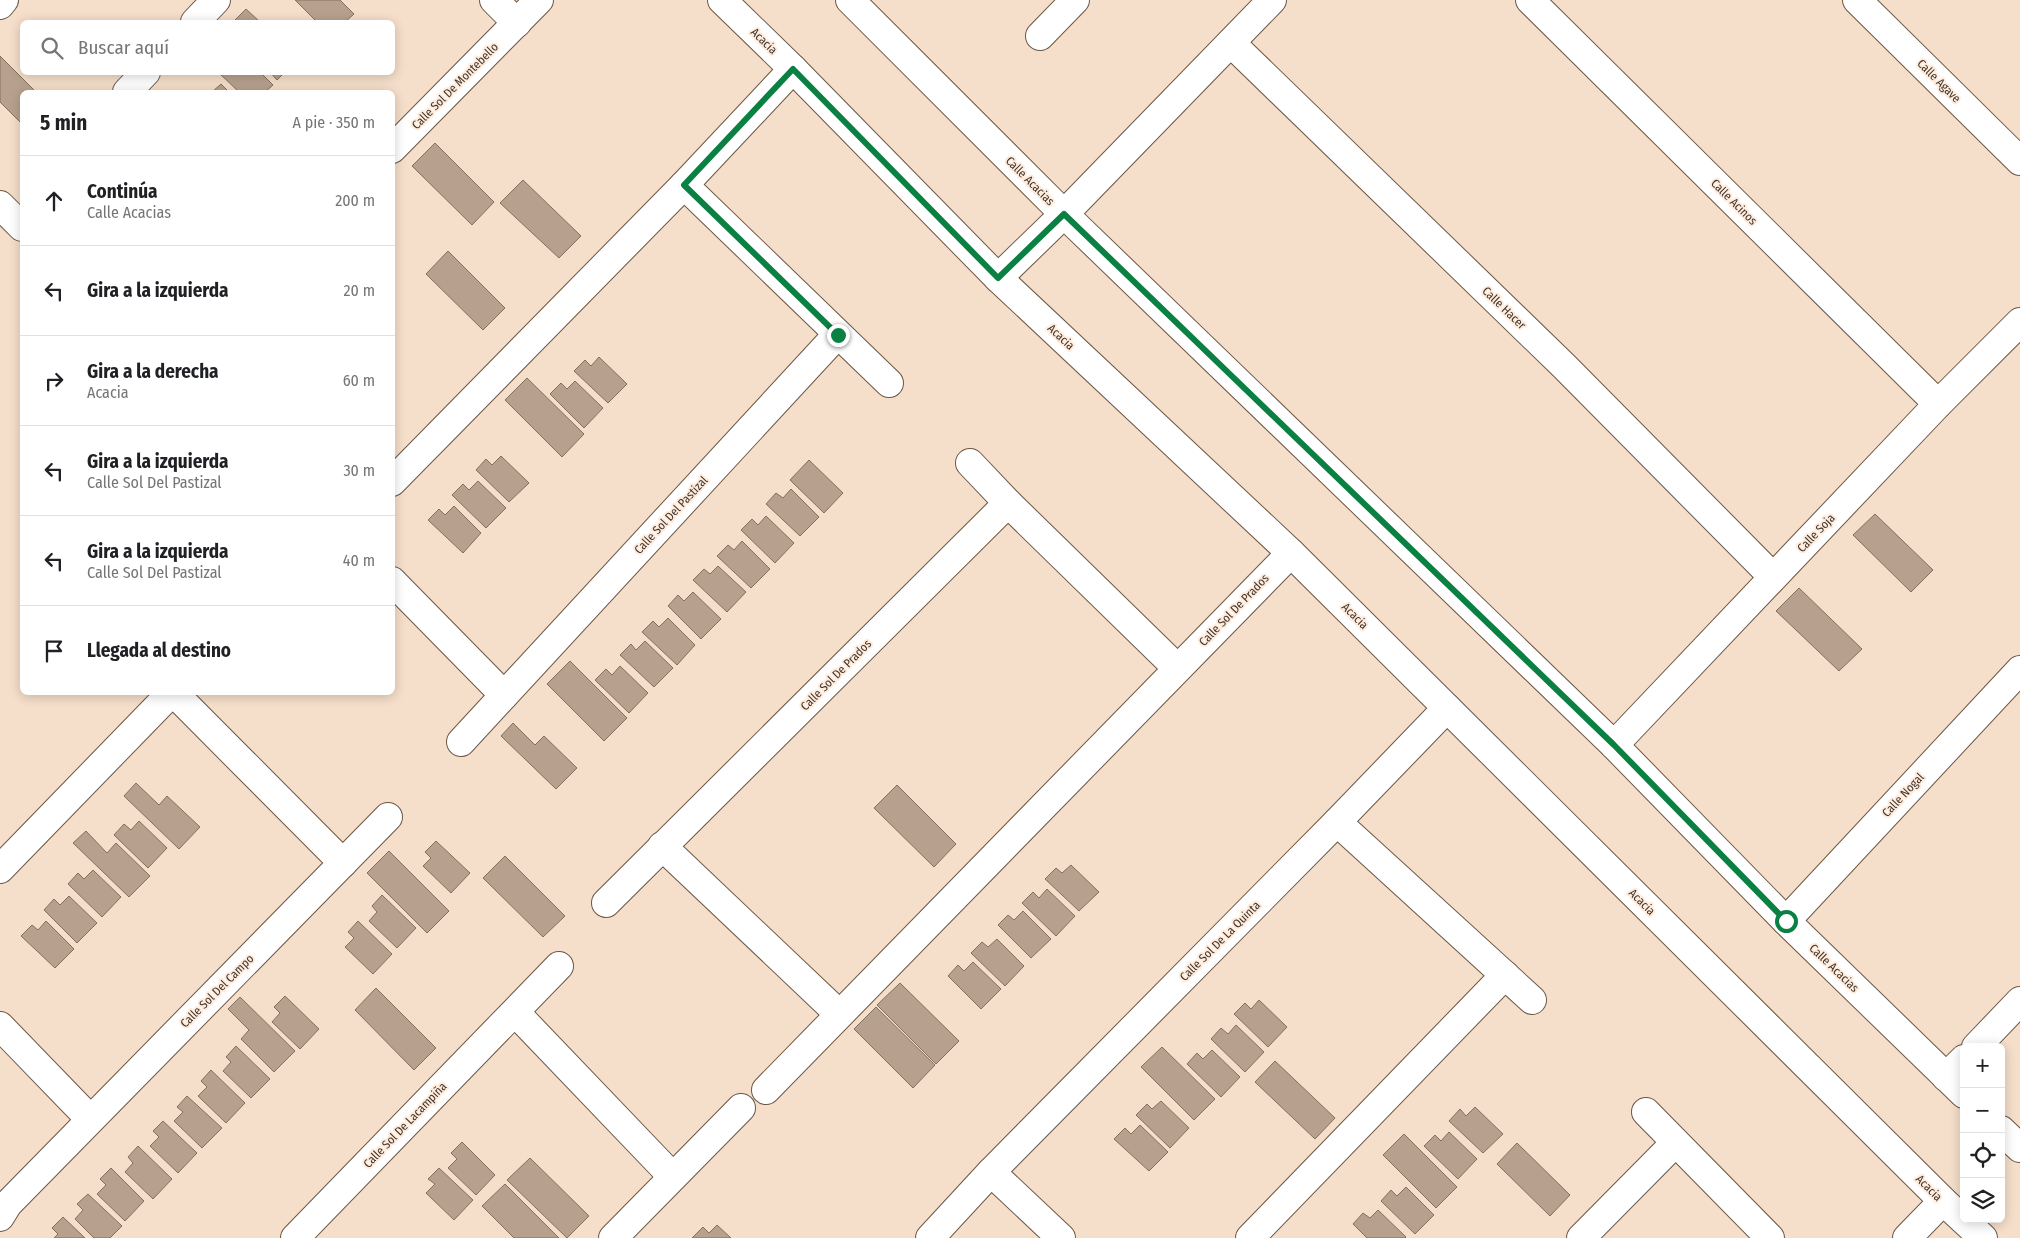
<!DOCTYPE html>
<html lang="es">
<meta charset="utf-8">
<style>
body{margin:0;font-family:"Fira Sans Condensed",sans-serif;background:#f2f2f2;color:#202124}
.controls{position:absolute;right:15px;bottom:15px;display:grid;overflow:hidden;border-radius:8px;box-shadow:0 2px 12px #0003}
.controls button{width:45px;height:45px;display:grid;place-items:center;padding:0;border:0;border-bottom:1px solid #e0e0e0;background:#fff;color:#202124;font:25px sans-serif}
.stop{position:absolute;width:15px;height:15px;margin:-11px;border:4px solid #0b8043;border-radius:50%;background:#fff}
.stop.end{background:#0b8043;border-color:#fff;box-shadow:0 1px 5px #0008}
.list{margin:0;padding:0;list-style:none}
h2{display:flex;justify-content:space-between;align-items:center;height:65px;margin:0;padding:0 20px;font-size:21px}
h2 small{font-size:16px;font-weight:400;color:#757577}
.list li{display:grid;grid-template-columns:32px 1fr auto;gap:15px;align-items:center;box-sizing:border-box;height:90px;padding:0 20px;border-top:1px solid #e0e0e0}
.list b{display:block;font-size:19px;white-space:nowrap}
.list p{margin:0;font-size:16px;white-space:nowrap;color:#757577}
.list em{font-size:16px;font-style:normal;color:#757577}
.icon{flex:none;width:28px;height:28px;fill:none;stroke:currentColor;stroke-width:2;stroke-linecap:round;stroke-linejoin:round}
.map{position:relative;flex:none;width:2020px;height:1238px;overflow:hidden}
.search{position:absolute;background:#fff;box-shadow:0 2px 12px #0003;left:20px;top:20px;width:375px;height:55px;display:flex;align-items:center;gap:12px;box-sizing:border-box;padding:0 18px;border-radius:8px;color:#757577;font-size:19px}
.panel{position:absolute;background:#fff;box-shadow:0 2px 12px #0003;left:20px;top:90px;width:375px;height:605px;border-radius:8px}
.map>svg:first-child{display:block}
.building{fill:#b7a18e;stroke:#846f5d}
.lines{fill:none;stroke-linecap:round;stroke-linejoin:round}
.minor-casing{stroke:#6b5745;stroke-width:30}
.tertiary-casing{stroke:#6b5745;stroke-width:30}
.minor{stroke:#fff;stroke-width:28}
.tertiary{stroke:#fff;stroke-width:28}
.route{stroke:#0b8043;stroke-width:6}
.labels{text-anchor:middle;stroke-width:4;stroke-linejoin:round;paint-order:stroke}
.street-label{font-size:12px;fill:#3d332c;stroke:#ffecdc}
</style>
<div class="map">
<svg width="2020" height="1238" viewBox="0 0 2020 1238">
<rect width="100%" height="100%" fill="#f5deca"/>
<g class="building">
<polygon points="295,0 340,0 354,14 345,22 317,22"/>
<polygon points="246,9 260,22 234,21"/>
<polygon points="0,56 36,92 22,92 22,124 0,102"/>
<polygon points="218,72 260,72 273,85 265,92 239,92"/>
<polygon points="270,72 285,72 277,80"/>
<polygon points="221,84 229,92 212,92"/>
<polygon points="435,143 494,202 472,225 412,166"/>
<polygon points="523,180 581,236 559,258 500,203"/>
<polygon points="448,251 505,308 483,330 426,274"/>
<polygon points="599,357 627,384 608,403 574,371 585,360 591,366"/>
<polygon points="527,378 584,434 562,457 505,400"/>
<polygon points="575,381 603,408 584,428 550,394 561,383 567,389"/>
<polygon points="501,456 529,483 509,502 476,470 486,459 492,465"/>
<polygon points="809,460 843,493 824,513 790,480"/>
<polygon points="478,481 506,508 486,528 452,495 463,484 469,490"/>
<polygon points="791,489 819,517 800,536 766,504 776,493 783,498"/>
<polygon points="454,506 481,533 463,553 428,520 439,509 445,515"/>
<polygon points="1875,514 1933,570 1911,592 1853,535"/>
<polygon points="766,516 794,543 775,563 741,530 752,519 758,525"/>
<polygon points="742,541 770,569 751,588 717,556 728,545 734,550"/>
<polygon points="718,566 746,592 727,612 693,580 704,569 710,574"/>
<polygon points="1799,588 1862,649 1839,671 1776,611"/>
<polygon points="693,592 721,619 701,639 668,606 678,595 684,601"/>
<polygon points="668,618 695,645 677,665 642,632 653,621 659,627"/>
<polygon points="645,641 673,668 654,687 620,655 631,644 636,650"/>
<polygon points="570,661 627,718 604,741 547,684"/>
<polygon points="620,666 648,693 629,713 595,680 606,669 612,675"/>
<polygon points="513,723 535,745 544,736 577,768 556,789 501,736"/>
<polygon points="136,783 159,805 167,796 200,827 179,849 124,796"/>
<polygon points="897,785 956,844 934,867 874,808"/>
<polygon points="139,821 167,848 148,868 114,835 124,824 131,830"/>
<polygon points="86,831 107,853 116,843 150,876 129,897 73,843"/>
<polygon points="436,841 470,873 451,893 423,866 431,858 425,852"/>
<polygon points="389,851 449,911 427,933 367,873"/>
<polygon points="505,856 565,916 543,937 483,878"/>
<polygon points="1071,865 1099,892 1079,911 1045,879 1056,868 1062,873"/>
<polygon points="93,870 121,897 102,917 68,884 78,873 84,879"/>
<polygon points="1047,889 1075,916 1056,936 1022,903 1033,892 1039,898"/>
<polygon points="382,895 416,928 397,948 369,921 377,912 372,906"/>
<polygon points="69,896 97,923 77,943 44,910 54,899 60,905"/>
<polygon points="1023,911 1051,939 1031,958 998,925 1008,915 1014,920"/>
<polygon points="46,921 74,949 55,968 21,936 32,925 38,930"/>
<polygon points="358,921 392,954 373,974 345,947 354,938 348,932"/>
<polygon points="997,939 1024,966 1005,986 971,953 982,942 988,947"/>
<polygon points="973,962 1001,989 981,1009 948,976 958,965 964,971"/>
<polygon points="900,983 959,1041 936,1064 877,1005"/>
<polygon points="376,988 436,1048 414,1070 355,1010"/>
<polygon points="285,996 319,1029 300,1049 272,1022 280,1013 274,1007"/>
<polygon points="240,997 295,1051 274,1072 241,1039 249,1030 228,1009"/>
<polygon points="1259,1000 1287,1027 1268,1047 1234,1014 1245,1003 1251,1009"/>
<polygon points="876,1007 935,1065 913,1088 854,1029"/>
<polygon points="1236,1025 1264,1052 1245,1072 1211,1039 1221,1028 1228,1034"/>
<polygon points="236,1046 270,1079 251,1098 223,1071 231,1062 226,1057"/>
<polygon points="1162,1047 1215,1099 1194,1120 1141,1067"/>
<polygon points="1212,1050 1240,1077 1221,1097 1187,1064 1197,1053 1203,1059"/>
<polygon points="1275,1061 1335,1118 1315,1139 1255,1082"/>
<polygon points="211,1070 245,1103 226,1123 198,1096 207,1087 201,1081"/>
<polygon points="187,1096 222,1128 202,1148 174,1121 183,1112 177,1107"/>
<polygon points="1161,1101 1189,1128 1170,1148 1136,1115 1147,1104 1152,1109"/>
<polygon points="1475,1107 1503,1134 1483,1153 1449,1121 1460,1109 1466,1116"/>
<polygon points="163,1121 197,1153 178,1173 150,1146 159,1137 153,1131"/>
<polygon points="1140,1125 1168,1152 1149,1171 1114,1139 1125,1128 1131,1134"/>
<polygon points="1449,1132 1477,1159 1458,1179 1424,1146 1435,1135 1441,1141"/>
<polygon points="1404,1134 1457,1187 1436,1208 1383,1155"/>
<polygon points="462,1142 495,1175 476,1195 448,1168 457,1159 451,1153"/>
<polygon points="1517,1143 1570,1195 1550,1216 1497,1164"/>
<polygon points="138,1146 172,1179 153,1199 125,1172 133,1163 128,1157"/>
<polygon points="530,1158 589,1216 567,1238 507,1180"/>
<polygon points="111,1168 144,1201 125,1221 97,1194 106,1185 100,1179"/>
<polygon points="439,1168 473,1200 454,1220 426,1193 435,1184 428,1179"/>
<polygon points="505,1184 559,1238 514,1238 482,1206"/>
<polygon points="1406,1187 1434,1215 1415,1234 1381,1201 1391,1190 1397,1196"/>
<polygon points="88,1194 122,1226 110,1238 94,1238 75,1219 83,1210 77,1204"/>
<polygon points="1378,1210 1406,1237 1405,1238 1367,1238 1353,1224 1363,1213 1370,1218"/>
<polygon points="63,1217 85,1238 54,1238 58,1234 52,1228"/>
<polygon points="717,1225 731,1238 692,1238 703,1227 709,1233"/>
</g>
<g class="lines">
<defs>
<g id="minor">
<polyline points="494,0 517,23"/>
<polyline points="1530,0 1938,404"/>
<polyline points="1857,0 2020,161"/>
<polyline points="195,22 216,0"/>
<polyline points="1040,36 1075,0"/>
<polyline points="1231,43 1564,366 1773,577"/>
<polyline points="127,92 146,72"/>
<polyline points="392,149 539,0"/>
<polyline points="684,185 889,383"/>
<polyline points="0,205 22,227"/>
<polyline points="998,278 1064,214 1272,0"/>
<polyline points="970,463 1008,503 1177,668"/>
<polyline points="392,482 684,185 793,69"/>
<polyline points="392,581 504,695"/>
<polyline points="173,692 343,863"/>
<polyline points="461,742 837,335"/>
<polyline points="1614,745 1938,404 2020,322"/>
<polyline points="1337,822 1532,1000"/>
<polyline points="662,846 839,1014"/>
<polyline points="0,869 172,692"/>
<polyline points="606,903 1008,503"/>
<polyline points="1786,921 2020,670"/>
<polyline points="515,1012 672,1176"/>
<polyline points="0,1026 90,1119"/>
<polyline points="1976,1047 2020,1001"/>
<polyline points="1946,1077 1964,1059"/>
<polyline points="766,1090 1291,553"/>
<polyline points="1646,1112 1770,1238"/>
<polyline points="991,1172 1061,1238"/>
<polyline points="0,1217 8,1204 388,817"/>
<polyline points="295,1238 559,966"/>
<polyline points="613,1238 741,1108"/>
<polyline points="930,1238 991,1172 1337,822 1447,708"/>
<polyline points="1250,1238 1505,975"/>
<polyline points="1581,1238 1675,1143"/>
<polyline points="1907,1238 1943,1201"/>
</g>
<g id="tertiary">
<polyline points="722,0 793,69 998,278 1291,553 1943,1201 1983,1238"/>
<polyline points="850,0 1064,214 1614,745 1786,921 1964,1094"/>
<polyline points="0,5 4,0"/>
<polyline points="2001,1130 2020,1148"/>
</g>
</defs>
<use href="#minor" class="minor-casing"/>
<use href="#tertiary" class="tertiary-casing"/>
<use href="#minor" class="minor"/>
<use href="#tertiary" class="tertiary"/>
</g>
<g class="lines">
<polyline class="route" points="838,335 684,185 793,69 998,278 1064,214 1614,745 1786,921"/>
</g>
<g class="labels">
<g class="street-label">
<text transform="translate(764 41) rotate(44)" y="4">Acacia</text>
<text transform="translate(1939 81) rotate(45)" y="4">Calle Agave</text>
<text transform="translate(455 86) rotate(-45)" y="4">Calle Sol De Montebello</text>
<text transform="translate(1030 181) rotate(45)" y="4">Calle Acacias</text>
<text transform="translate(1734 202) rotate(45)" y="4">Calle Acinos</text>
<text transform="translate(1504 308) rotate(44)" y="4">Calle Hacer</text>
<text transform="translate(1061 337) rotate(43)" y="4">Acacia</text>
<text transform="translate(671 515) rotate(-47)" y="4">Calle Sol Del Pastizal</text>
<text transform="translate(1816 533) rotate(-46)" y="4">Calle Soja</text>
<text transform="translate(1234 610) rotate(-46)" y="4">Calle Sol De Prados</text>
<text transform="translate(1355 616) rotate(45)" y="4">Acacia</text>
<text transform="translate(836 675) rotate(-45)" y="4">Calle Sol De Prados</text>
<text transform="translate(1903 795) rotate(-47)" y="4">Calle Nogal</text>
<text transform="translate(1642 902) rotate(45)" y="4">Acacia</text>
<text transform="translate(1220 941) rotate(-45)" y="4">Calle Sol De La Quinta</text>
<text transform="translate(1834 968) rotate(44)" y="4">Calle Acacias</text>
<text transform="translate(217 991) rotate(-45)" y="4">Calle Sol Del Campo</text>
<text transform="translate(405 1125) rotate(-46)" y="4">Calle Sol De Lacampiña</text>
<text transform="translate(1929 1188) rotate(45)" y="4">Acacia</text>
</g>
</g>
</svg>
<div class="controls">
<button>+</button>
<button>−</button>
<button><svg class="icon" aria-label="locate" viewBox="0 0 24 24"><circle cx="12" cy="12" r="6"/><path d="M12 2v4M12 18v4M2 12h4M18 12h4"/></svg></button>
<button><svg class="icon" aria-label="layers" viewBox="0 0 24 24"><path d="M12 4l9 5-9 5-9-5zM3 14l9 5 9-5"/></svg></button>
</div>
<div class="stop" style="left:1786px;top:921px"></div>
<div class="stop end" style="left:838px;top:335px"></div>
<div class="search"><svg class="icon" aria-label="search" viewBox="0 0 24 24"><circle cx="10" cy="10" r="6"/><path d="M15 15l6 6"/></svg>Buscar aquí</div>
<section class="panel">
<h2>5 min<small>A pie · 350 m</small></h2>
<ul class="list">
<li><svg class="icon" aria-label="ahead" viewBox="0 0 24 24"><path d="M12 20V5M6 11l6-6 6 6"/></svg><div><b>Continúa</b><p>Calle Acacias</p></div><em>200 m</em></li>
<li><svg class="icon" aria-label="left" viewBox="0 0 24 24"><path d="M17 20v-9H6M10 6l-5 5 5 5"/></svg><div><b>Gira a la izquierda</b></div><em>20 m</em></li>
<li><svg class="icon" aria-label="right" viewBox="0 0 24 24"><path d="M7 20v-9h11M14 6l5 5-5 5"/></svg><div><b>Gira a la derecha</b><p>Acacia</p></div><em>60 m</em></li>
<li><svg class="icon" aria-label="left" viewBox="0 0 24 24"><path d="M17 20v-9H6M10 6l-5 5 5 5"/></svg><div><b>Gira a la izquierda</b><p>Calle Sol Del Pastizal</p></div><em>30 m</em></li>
<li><svg class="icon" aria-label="left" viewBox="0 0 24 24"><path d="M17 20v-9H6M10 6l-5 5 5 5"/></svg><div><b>Gira a la izquierda</b><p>Calle Sol Del Pastizal</p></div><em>40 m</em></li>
<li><svg class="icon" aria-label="arrive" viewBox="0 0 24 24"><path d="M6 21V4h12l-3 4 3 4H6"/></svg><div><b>Llegada al destino</b></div></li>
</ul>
</section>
</div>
